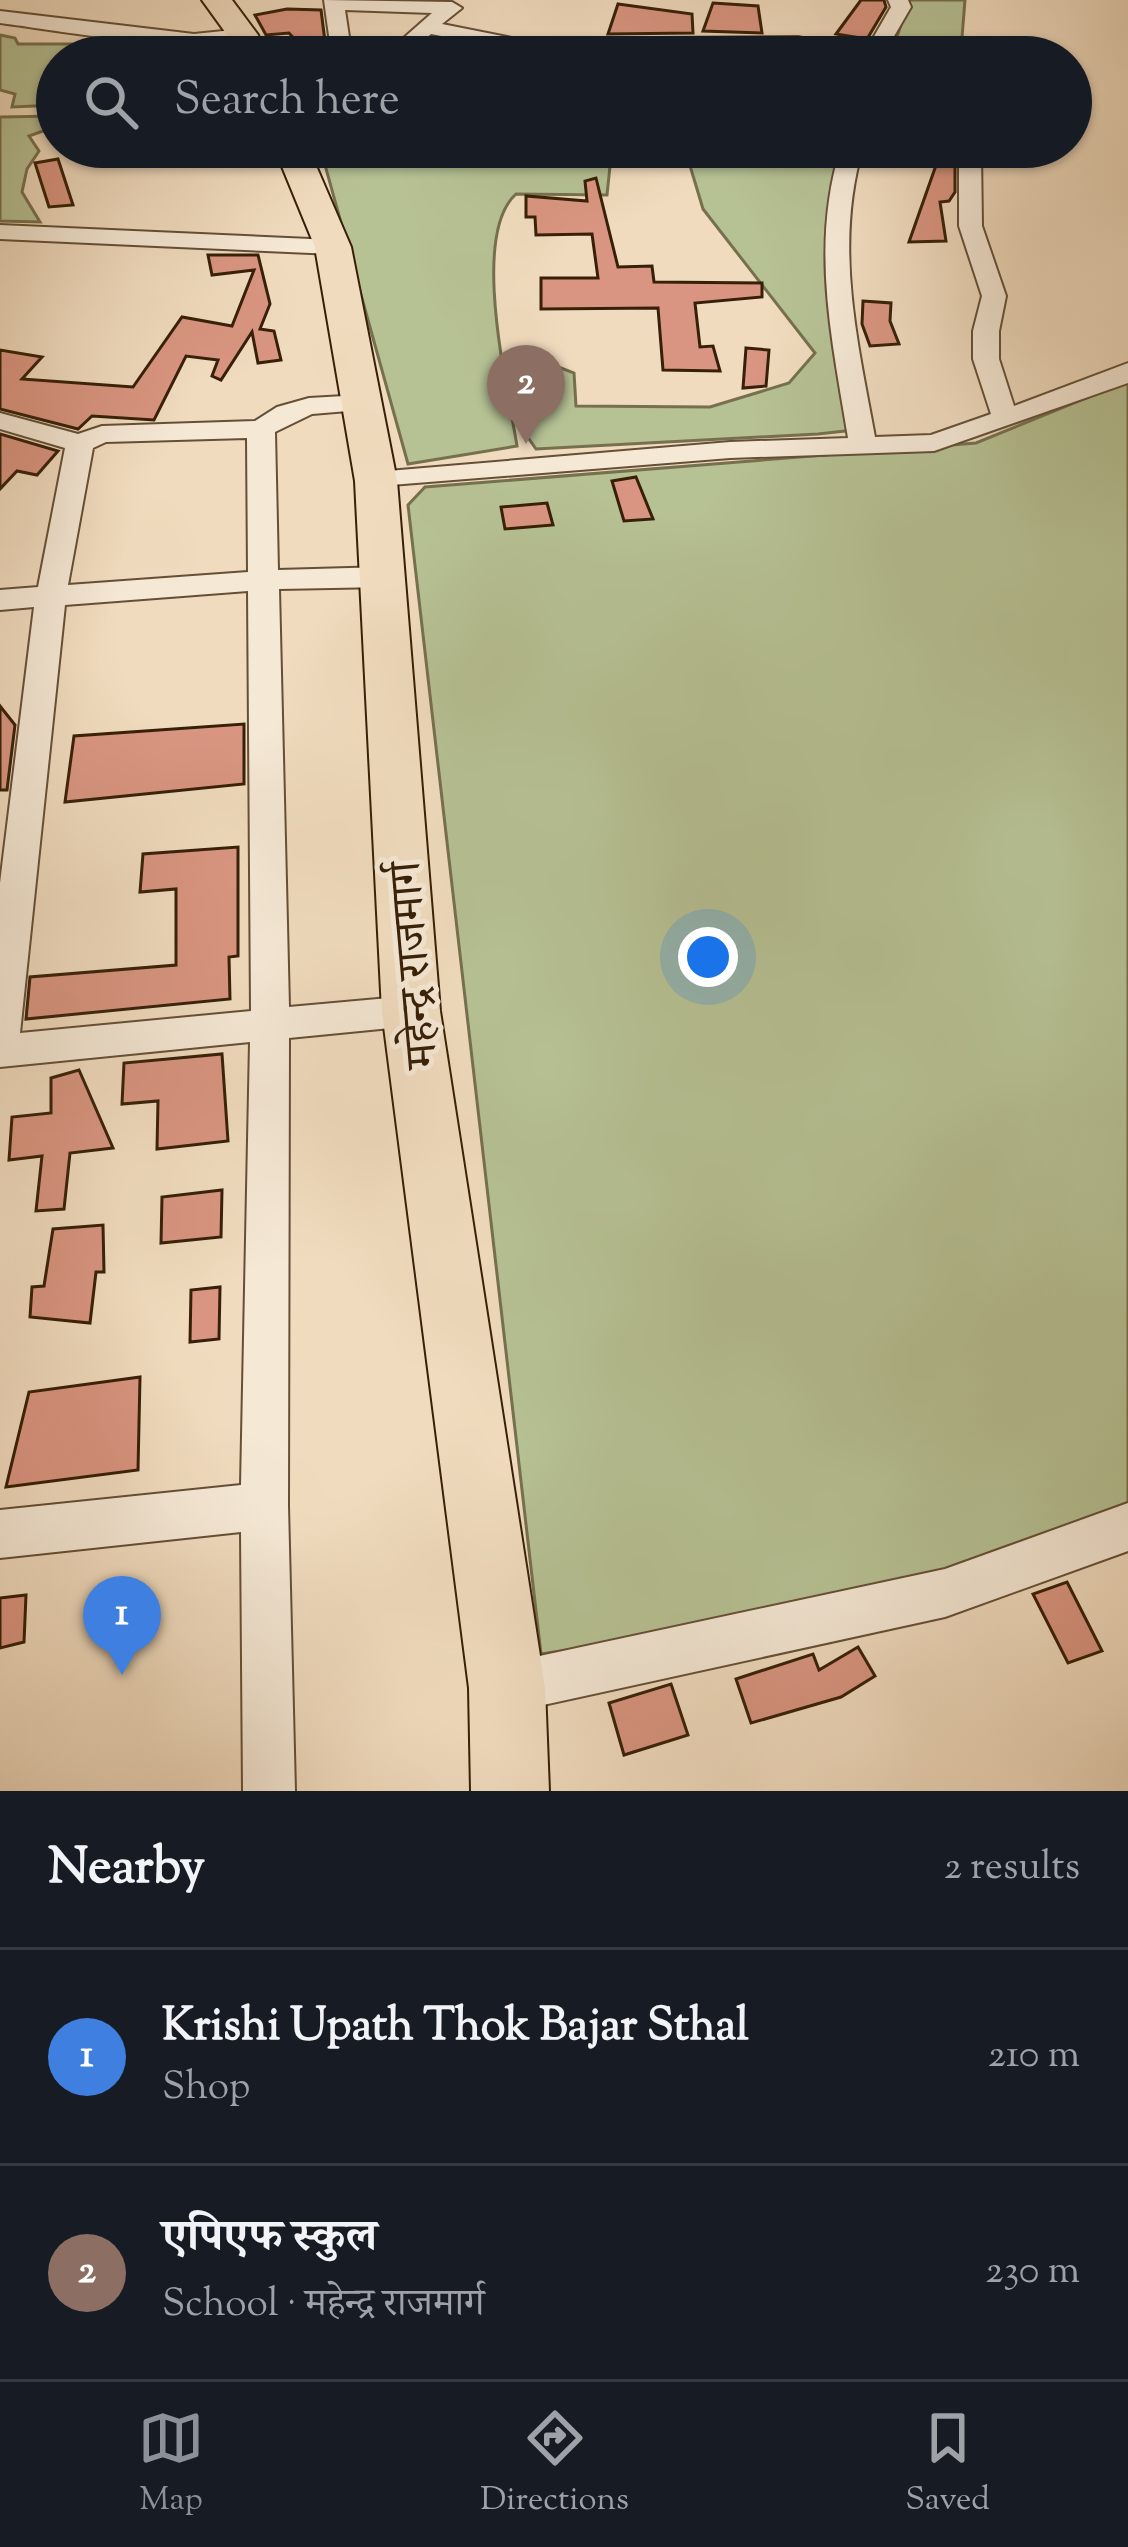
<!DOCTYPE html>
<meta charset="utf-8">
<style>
body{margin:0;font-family:"Sorts Mill Goudy","Noto Serif Devanagari",serif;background:#20242c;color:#f1f3f6}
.you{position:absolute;left:708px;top:957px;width:42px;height:42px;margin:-30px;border:9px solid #fff;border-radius:50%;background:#1a73e8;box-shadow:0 0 0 18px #1a73e833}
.badge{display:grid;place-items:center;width:78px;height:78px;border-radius:50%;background:#8c9099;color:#fff;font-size:39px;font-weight:700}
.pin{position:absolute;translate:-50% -99px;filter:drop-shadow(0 3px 6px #0008)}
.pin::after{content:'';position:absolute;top:63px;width:42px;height:36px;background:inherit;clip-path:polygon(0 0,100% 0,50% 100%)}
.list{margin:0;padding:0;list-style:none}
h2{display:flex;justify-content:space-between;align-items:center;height:156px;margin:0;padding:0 48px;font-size:51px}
h2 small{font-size:39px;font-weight:400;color:#9ea1a6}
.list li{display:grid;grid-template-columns:78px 1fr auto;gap:36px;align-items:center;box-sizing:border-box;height:216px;padding:0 48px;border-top:3px solid #363941}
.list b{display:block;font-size:45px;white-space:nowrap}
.list p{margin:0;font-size:39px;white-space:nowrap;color:#9ea1a6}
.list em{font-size:39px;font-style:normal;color:#9ea1a6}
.icon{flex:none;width:66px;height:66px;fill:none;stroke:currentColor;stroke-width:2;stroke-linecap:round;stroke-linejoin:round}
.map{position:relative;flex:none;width:1128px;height:1791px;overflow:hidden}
.search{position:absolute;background:#171b24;box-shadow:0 3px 9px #0004;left:36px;right:36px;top:36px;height:132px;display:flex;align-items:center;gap:30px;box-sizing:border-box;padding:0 42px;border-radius:66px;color:#9ea1a6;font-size:45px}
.sheet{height:588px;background:#171b24}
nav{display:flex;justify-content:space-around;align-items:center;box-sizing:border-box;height:168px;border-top:3px solid #363941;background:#171b24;font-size:33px;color:#9ea1a6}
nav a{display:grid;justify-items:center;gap:6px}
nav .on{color:#8c9099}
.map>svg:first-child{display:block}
.green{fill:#b6c194;stroke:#76704e;stroke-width:3}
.building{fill:#d99581;stroke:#372008;stroke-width:3}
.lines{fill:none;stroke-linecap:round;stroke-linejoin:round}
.minor-casing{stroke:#654f36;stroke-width:4}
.highway-casing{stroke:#372008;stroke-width:4}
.minor{fill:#f5e8d5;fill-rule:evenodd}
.highway{fill:#f0dbbe;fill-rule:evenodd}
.labels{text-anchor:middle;stroke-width:10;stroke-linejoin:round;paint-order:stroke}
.street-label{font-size:45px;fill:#372008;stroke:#f5e8d5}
</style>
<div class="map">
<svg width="1128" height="1791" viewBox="0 0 1128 1791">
<rect width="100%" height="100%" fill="#f0dbbe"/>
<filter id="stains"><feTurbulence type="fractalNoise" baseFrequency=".00167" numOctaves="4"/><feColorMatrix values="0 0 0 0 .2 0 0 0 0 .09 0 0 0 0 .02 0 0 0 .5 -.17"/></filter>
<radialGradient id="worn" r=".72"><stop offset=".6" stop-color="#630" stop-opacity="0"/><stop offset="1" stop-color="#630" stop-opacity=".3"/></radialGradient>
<g class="green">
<polygon points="909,0 965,0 961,50 895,43"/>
<polygon points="0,35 15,38 18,44 72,44 85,57 57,57 57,105 12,107 15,94 0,90"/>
<polygon points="807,47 828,57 503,57 537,48"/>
<polygon points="56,116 57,126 29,136 39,151 27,169 22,192 40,222 0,221 0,117"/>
<path d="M320,147H612L607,195L516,194C470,235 508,389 517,446L408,464Z"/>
<path d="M693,147H843C812,227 842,340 853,423L845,431L818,434L536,449L527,436L523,369L556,366L574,373L576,406L710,407L789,383L815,353L703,209L688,159Z"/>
<polygon points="1128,381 1128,1527 945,1593 541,1654 408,505 425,487 976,443"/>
</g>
<g class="building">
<polygon points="861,0 884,0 886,7 867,39 836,34"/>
<polygon points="713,3 758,6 762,33 703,31"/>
<polygon points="618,4 692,14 693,33 608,34"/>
<polygon points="287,9 321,10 327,57 311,57 289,33 266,35 255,15"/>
<polygon points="940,154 955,156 955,192 949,201 940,202 946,241 909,242"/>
<polygon points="58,159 73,205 49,207 35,163"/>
<polygon points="596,178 618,267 652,266 654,282 762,283 762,297 695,303 700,347 713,346 720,371 663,370 658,308 541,309 541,278 598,278 592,234 536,235 535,217 526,217 526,196 587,201 585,181"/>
<polygon points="208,255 258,255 270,304 260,329 274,331 281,360 258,363 252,332 221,380 212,376 218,360 186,356 154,420 92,416 78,429 0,409 0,350 42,357 22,379 133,387 182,317 232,326 254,270 212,275"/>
<polygon points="863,301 891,303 890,321 899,344 870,346 862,324"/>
<polygon points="746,348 769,350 766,386 743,388"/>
<polygon points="0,434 58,451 37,475 17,471 0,489"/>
<polygon points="636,477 653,519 624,521 612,481"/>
<polygon points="547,503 553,525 505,529 501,507"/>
<polygon points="0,706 15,725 7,790 0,790"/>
<polygon points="244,724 244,784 65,802 74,736"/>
<polygon points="238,847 238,956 229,957 230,999 26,1019 30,977 176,965 176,889 140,892 143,854"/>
<polygon points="222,1054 228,1141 157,1149 158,1101 122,1104 124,1063"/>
<polygon points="79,1070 113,1148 70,1153 64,1209 36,1211 42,1156 9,1160 12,1117 51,1113 51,1078"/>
<polygon points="222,1190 221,1237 161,1243 162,1197"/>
<polygon points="103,1225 104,1272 96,1272 90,1323 30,1317 32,1287 44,1286 53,1229"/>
<polygon points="220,1287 219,1339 190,1342 191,1290"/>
<polygon points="140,1377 138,1470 6,1487 29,1392"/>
<polygon points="1067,1582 1102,1651 1068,1663 1033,1594"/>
<polygon points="26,1595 24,1642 0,1648 0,1598"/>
<polygon points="858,1647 875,1676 841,1697 751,1723 736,1679 813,1654 819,1670"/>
<polygon points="671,1684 688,1735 624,1755 609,1703"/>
</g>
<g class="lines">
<defs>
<g id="minor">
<polygon points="324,0 452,2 462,8 442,24 517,39 798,37 865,52 891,7 888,0 908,0 911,7 882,57 833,57 798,49 517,51 431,34 404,57 382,57 432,13 345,10 352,57 332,57"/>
<path d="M0,11L194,34L243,29L253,35C219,60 49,29 0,23Z"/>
<path d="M841,147H863C834,245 857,339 875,437L931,435L991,414L973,359V331L982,296L959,226V153L954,147H978L981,152L982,226L1006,296L999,331V359L1014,406L1128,363V383L934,451L730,458L366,487L362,481L366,475L376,472L730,442L848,438C832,339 810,245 841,147Z"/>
<polygon points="0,225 333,240 345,247 333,254 0,239"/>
<path d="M362,395L372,397L375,403L372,409L312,414L275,432L278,570L385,567L400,577L385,587L279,589L289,1007L411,996L424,1000L430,1011L424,1022L411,1026L289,1038L288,1506L295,1791H243L241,1532L0,1558V1510L241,1485L250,1042L0,1067V883L34,607L0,610V590L38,587L65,448L0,429V413L78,434L102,426L255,421L277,407L309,398ZM247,438L248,572L68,585L93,448L106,442ZM248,591L251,1011L20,1033L65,605Z"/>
<polygon points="1128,1503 1128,1551 945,1617 507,1713 489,1706 482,1688 489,1670 507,1663 945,1569"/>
</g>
<g id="highway">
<polygon points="202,0 232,0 258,35 267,57 237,57 228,36"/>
<polygon points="274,147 308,147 351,247 397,481 440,1011 545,1688 549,1791 471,1791 469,1688 382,1011 355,481 315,247"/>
</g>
</defs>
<use href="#minor" class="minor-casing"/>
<use href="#highway" class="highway-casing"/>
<use href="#minor" class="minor"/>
<use href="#highway" class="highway"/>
</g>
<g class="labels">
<g class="street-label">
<text transform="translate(412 965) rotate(-95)" y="16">महेन्द्र राजमार्ग</text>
</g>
</g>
<rect width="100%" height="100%" filter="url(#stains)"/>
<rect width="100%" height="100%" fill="url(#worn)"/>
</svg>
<div class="you"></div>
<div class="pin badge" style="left:122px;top:1675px;background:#3f7fe0">1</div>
<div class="pin badge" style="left:526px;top:444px;background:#8d6e63">2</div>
<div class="search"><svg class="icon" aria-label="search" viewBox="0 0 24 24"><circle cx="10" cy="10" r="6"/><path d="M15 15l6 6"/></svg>Search here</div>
</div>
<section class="sheet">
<h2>Nearby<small>2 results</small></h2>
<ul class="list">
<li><span class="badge" style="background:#3f7fe0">1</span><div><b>Krishi Upath Thok Bajar Sthal</b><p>Shop</p></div><em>210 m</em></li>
<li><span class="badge" style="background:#8d6e63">2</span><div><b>एपिएफ स्कुल</b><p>School · महेन्द्र राजमार्ग</p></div><em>230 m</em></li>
</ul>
</section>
<nav>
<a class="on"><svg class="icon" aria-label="map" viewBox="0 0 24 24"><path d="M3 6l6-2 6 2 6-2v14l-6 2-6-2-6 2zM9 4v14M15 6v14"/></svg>Map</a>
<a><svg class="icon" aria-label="directions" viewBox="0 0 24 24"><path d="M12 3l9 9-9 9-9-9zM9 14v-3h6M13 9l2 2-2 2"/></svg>Directions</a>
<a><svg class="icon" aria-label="saved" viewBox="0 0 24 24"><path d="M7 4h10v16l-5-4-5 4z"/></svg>Saved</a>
</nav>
